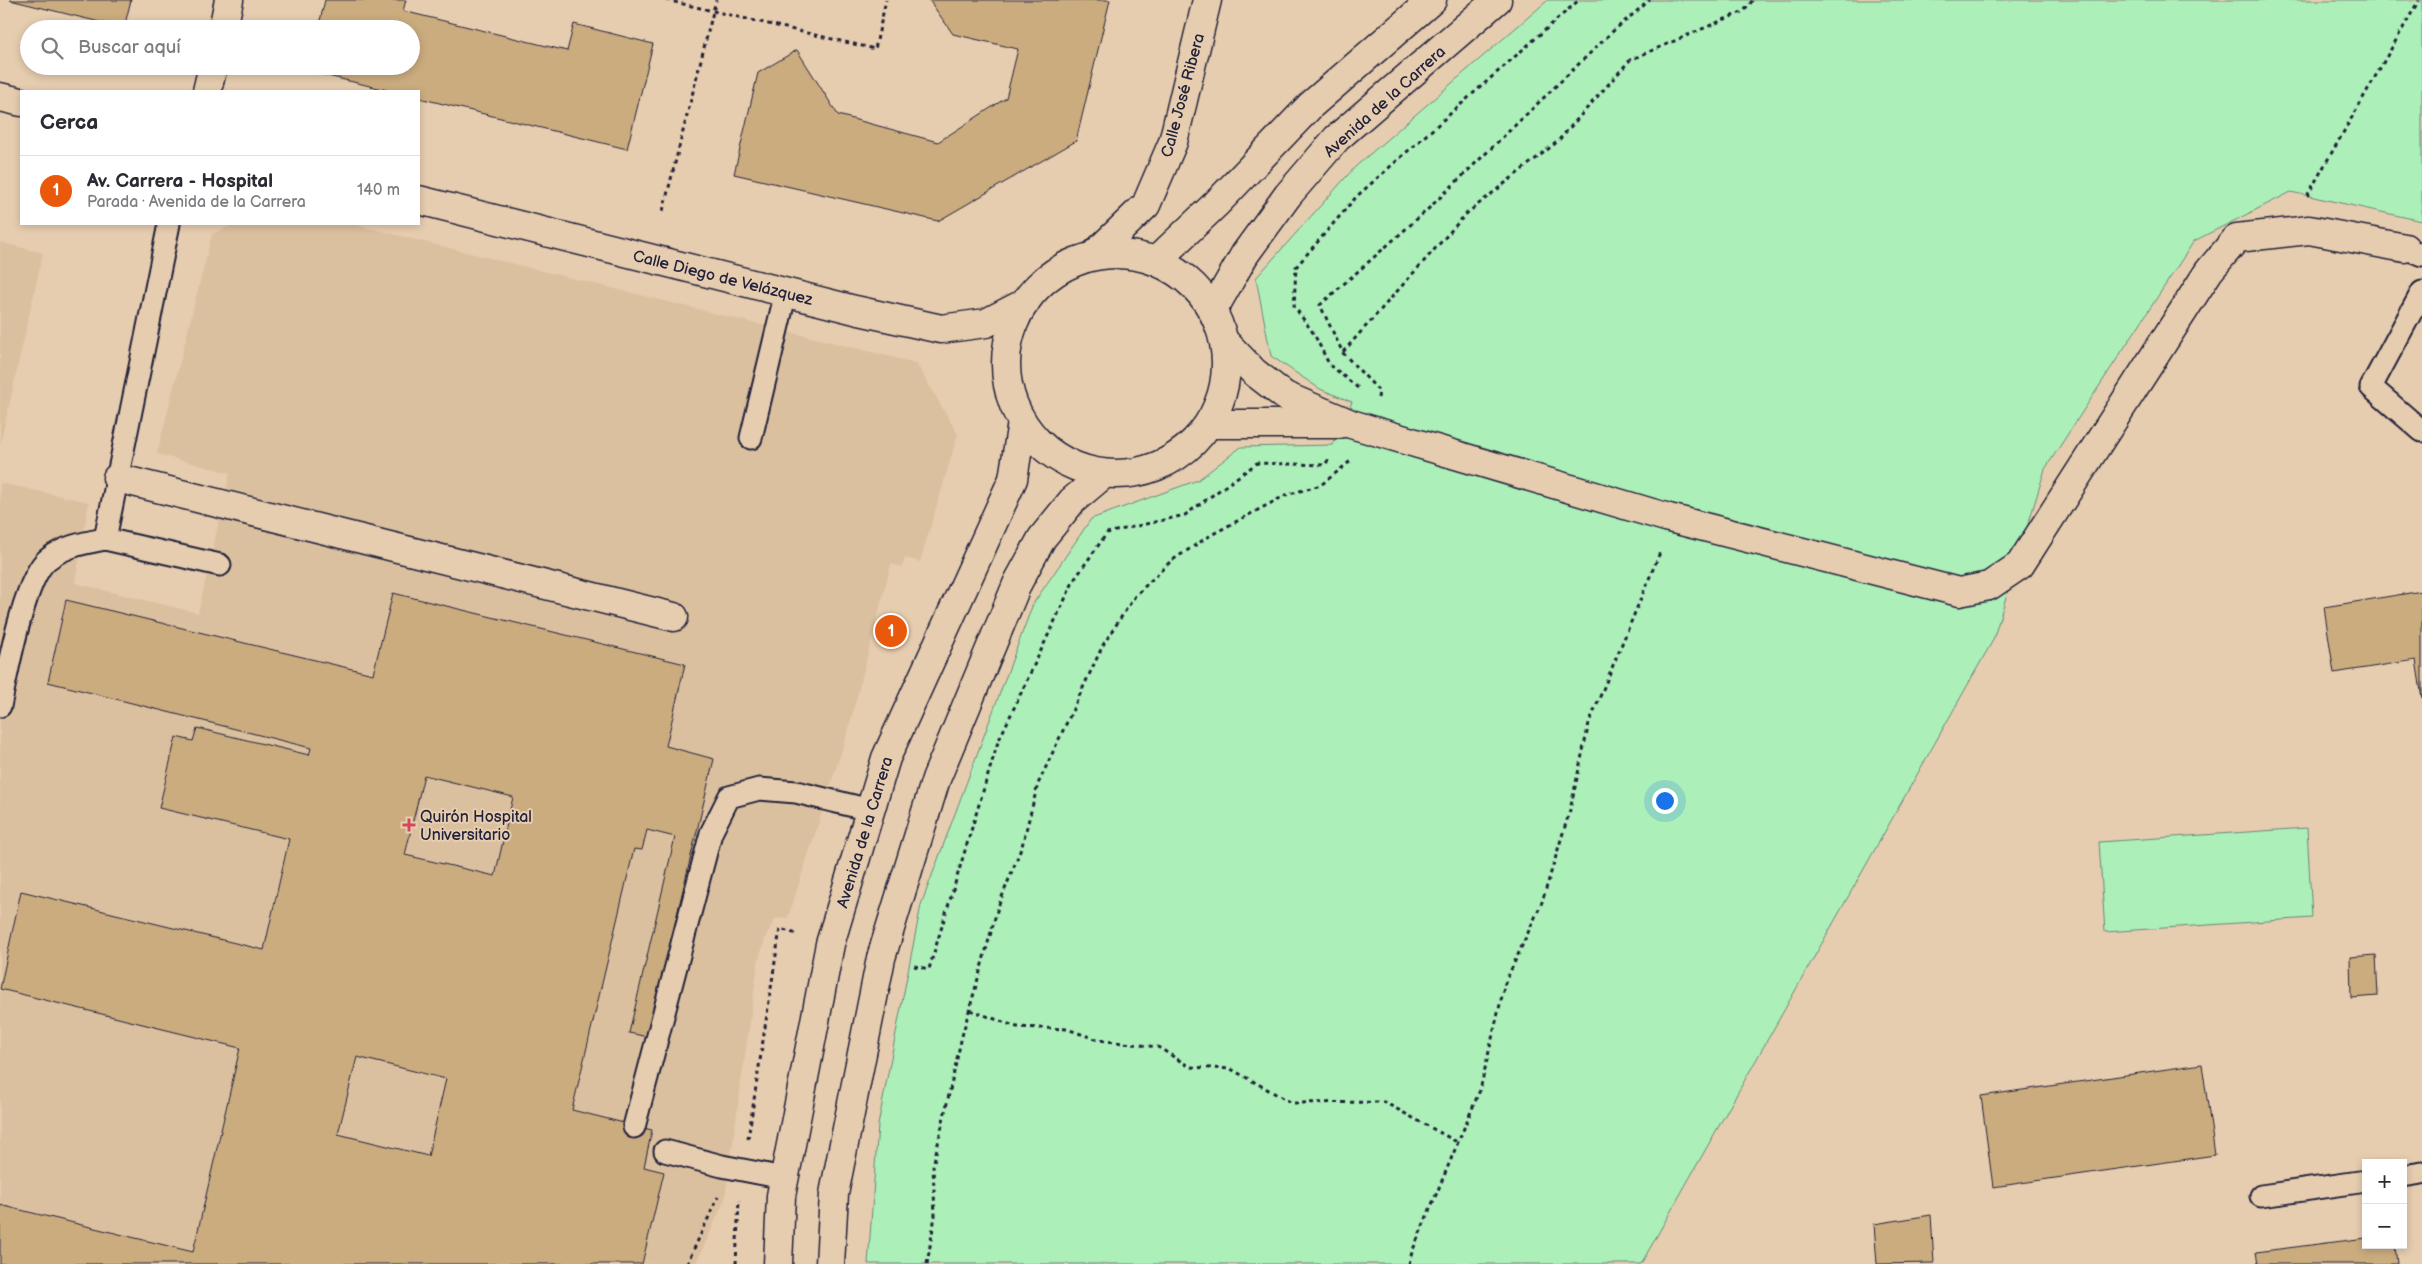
<!DOCTYPE html>
<html lang="es">
<meta charset="utf-8">
<style>
body{margin:0;font-family:"Balsamiq Sans",sans-serif;background:#f7f7f7;color:#2b2b33}
.controls{position:absolute;right:15px;bottom:15px;display:grid;overflow:hidden;border-radius:0px;box-shadow:0 2px 8px #0003}
.controls button{width:45px;height:45px;display:grid;place-items:center;padding:0;border:0;border-bottom:1px solid #e1e1e2;background:#fff;color:#2b2b33;font:25px sans-serif}
.you{position:absolute;left:1664px;top:800px;width:18px;height:18px;margin:-12px;border:4px solid #fff;border-radius:50%;background:#1a73e8;box-shadow:0 0 0 8px #1a73e833}
.badge{display:grid;place-items:center;width:32px;height:32px;border-radius:50%;background:#ea580c;color:#fff;font-size:16px;font-weight:700}
.pin{position:absolute;translate:-50% -50%;border:2px solid #fff;box-shadow:0 1px 5px #0006}
.list{margin:0;padding:0;list-style:none}
h2{display:flex;justify-content:space-between;align-items:center;height:65px;margin:0;padding:0 20px;font-size:21px}
h2 small{font-size:16px;font-weight:400;color:#7c7c81}
.list li{display:grid;grid-template-columns:32px 1fr auto;gap:15px;align-items:center;box-sizing:border-box;height:70px;padding:0 20px;border-top:1px solid #e1e1e2}
.list b{display:block;font-size:19px;white-space:nowrap}
.list p{margin:0;font-size:16px;white-space:nowrap;color:#7c7c81}
.list em{font-size:16px;font-style:normal;color:#7c7c81}
.icon{flex:none;width:28px;height:28px;fill:none;stroke:currentColor;stroke-width:2;stroke-linecap:round;stroke-linejoin:round}
.map{position:relative;flex:none;width:2422px;height:1264px;overflow:hidden}
.search{position:absolute;background:#fff;box-shadow:0 2px 8px #0003;left:20px;top:20px;width:400px;height:55px;display:flex;align-items:center;gap:12px;box-sizing:border-box;padding:0 18px;border-radius:28px;color:#7c7c81;font-size:19px}
.panel{position:absolute;background:#fff;box-shadow:0 2px 8px #0003;left:20px;top:90px;width:400px;height:135px;border-radius:0px}
.map>svg:first-child{display:block}
.built{fill:#dbc09f}
.green{fill:#acefb9;stroke:#67887a}
.building{fill:#cbac7f;stroke:#22223b;fill-rule:evenodd}
.lines{fill:none;stroke-linecap:round;stroke-linejoin:round}
.lane-casing{stroke:#22223b;stroke-width:25}
.street-casing{stroke:#22223b;stroke-width:31}
.path{stroke:#22223b;stroke-width:3;stroke-dasharray:4 4;stroke-linecap:butt}
.lane{stroke:#e7cdaf;stroke-width:21}
.street{stroke:#e7cdaf;stroke-width:28}
.poi-dot{fill:#d1495b;stroke:#e7cdaf;stroke-width:2}
.labels{text-anchor:middle;stroke-width:4;stroke-linejoin:round;paint-order:stroke}
.street-label{font-size:16px;fill:#22223b;stroke:#e7cdaf}
.poi-label{font-size:16px;fill:#22223b;stroke:#e7cdaf;text-anchor:start}
</style>
<div class="map">
<svg width="2422" height="1264" viewBox="0 0 2422 1264">
<rect width="100%" height="100%" fill="#e7cdaf"/>
<filter id="ink" filterUnits="userSpaceOnUse"><feTurbulence type="fractalNoise" baseFrequency=".02" numOctaves="2"/><feDisplacementMap in="SourceGraphic" scale="10" xChannelSelector="R" yChannelSelector="G"/><feConvolveMatrix kernelMatrix="1 2 1 2 8 2 1 2 1" color-interpolation-filters="sRGB"/></filter>
<g filter="url(#ink)">
<g class="built">
<polygon points="235,224 352,224 916,363 958,434 920,562 905,558 902,567 891,564 848,731 788,918 775,919 766,936 758,963 725,1199 696,1264 0,1264 0,483 89,502 75,583 198,613 230,473 157,454 212,234"/>
<polygon points="0,242 43,253 0,446"/>
</g>
<g class="green">
<polygon points="1548,0 2422,0 2422,221 2291,192 2194,241 2045,469 1993,640 1641,1264 868,1264 878,1125 921,905 1033,604 1091,519 1198,480 1241,447 1333,445 1352,402 1320,389 1271,356 1256,278 1355,167"/>
<polygon points="2307,828 2312,918 2105,932 2099,842"/>
</g>
<g class="building">
<polygon points="10,0 131,0 124,28"/>
<polygon points="325,0 406,0 403,11 567,51 574,24 653,44 627,149 419,98 419,91 391,91 307,71 308,66 411,66 411,29 318,29"/>
<polygon points="929,0 1110,0 1076,141 938,221 734,174 758,73 797,50 838,115 938,142 1006,98 1018,49 953,34"/>
<polygon points="2422,591 2422,698 2416,660 2334,673 2324,607"/>
<path d="M393,593L685,664L666,746L714,759L648,1037L629,1033L675,837L647,830L642,850L634,849L572,1110L652,1130L644,1167L664,1172L642,1264H0V1205L193,1252L240,1048L0,989L21,891L264,950L289,839L159,808L176,737L193,741L197,728L309,755L311,748L48,682L66,600L373,674ZM424,775L513,797L495,876L405,855ZM357,1057L446,1079L428,1156L338,1134Z"/>
<polygon points="2376,955 2378,996 2351,998 2350,957"/>
<polygon points="2202,1064 2215,1155 1993,1187 1981,1096"/>
<polygon points="1931,1215 1934,1263 1877,1264 1874,1224"/>
<polygon points="2366,1238 2366,1245 2395,1245 2397,1264 2258,1264 2256,1252"/>
</g>
<g class="lines">
<defs>
<g id="lane">
<polyline points="169,224 105,539 220,565"/>
<polyline points="2405,248 2422,255"/>
<polyline points="2422,292 2371,387 2422,431"/>
<polyline points="751,438 786,292"/>
<path d="M0,706C7,674 24,577 48,559C65,546 84,543 105,539"/>
<polyline points="634,1127 711,833 729,797 759,789 796,792 870,810"/>
<polyline points="665,1151 722,1166 784,1178"/>
<polyline points="2403,1176 2422,1173"/>
<polyline points="2261,1196 2366,1181"/>
</g>
<g id="street">
<polyline points="223,29 229,0"/>
<polyline points="207,91 213,66"/>
<polyline points="0,97 21,102"/>
<polyline points="419,200 855,310 941,329 986,323 1025,303"/>
<circle cx="1116" cy="364" r="110"/>
<polyline points="1094,255 1146,205 1173,142 1207,0"/>
<polyline points="1156,261 1217,203 1311,105 1432,0"/>
<polyline points="1213,310 1245,254 1288,195 1337,138 1497,0"/>
<polyline points="1225,342 1254,372 1285,396 1351,424 1669,518 1959,592 1989,586 2020,565 2209,271 2237,238 2309,230 2405,248"/>
<polyline points="1209,424 1339,424"/>
<polyline points="117,478 674,617"/>
<polyline points="778,1264 781,1196 830,944 886,758 1013,479 1022,422"/>
<polyline points="830,1264 834,1194 881,958 936,779 1018,582 1042,538 1072,501 1104,474"/>
</g>
</defs>
<use href="#lane" class="lane-casing"/>
<use href="#street" class="street-casing"/>
<g class="path">
<polyline points="666,0 875,49 886,0"/>
<polyline points="2307,196 2419,0"/>
<polyline points="663,211 716,0"/>
<polyline points="1343,352 1466,214 1557,142 1630,60 1744,11 1753,0"/>
<polyline points="1358,388 1329,364 1314,334 1294,306 1296,267 1357,196 1579,0"/>
<polyline points="1378,398 1379,391 1343,353 1320,305 1426,211 1612,32 1650,0"/>
<polyline points="914,966 929,969 998,742 1074,580 1107,533 1185,515 1257,463 1325,465 1330,457"/>
<polyline points="970,1010 1017,1027 1067,1029 1098,1040 1158,1047 1190,1067 1231,1069 1292,1103 1384,1102 1457,1142"/>
<polyline points="748,1139 780,929 797,934"/>
<polyline points="687,1264 718,1197"/>
<polyline points="736,1264 739,1200"/>
<polyline points="927,1264 935,1216 933,1166 962,1036 998,907 1022,846 1038,784 1103,645 1135,596 1171,561 1211,535 1286,495 1321,485 1353,459"/>
<polyline points="1409,1264 1412,1252 1480,1090 1505,983 1542,902 1570,810 1589,723 1661,550"/>
</g>
<use href="#lane" class="lane"/>
<use href="#street" class="street"/>
</g>
</g>
<path class="poi-dot" d="M406.5 817.5h5v5h5v5h-5v5h-5v-5h-5v-5h5z"/>
<g class="labels">
<g class="street-label">
<text transform="translate(1182 95) rotate(-75)" y="6">Calle José Ribera</text>
<text transform="translate(1384 101) rotate(-42)" y="6">Avenida de la Carrera</text>
<text transform="translate(723 277) rotate(14)" y="6">Calle Diego de Velázquez</text>
<text transform="translate(864 832) rotate(-73)" y="6">Avenida de la Carrera</text>
</g>
<g class="poi-label">
<text x="420" y="822">Quirón Hospital<tspan x="420" dy="18">Universitario</tspan></text>
</g>
</g>
</svg>
<div class="controls">
<button>+</button>
<button>−</button>
</div>
<div class="you"></div>
<div class="pin badge" style="left:891px;top:631px">1</div>
<div class="search"><svg class="icon" aria-label="search" viewBox="0 0 24 24"><circle cx="10" cy="10" r="6"/><path d="M15 15l6 6"/></svg>Buscar aquí</div>
<section class="panel">
<h2>Cerca<small></small></h2>
<ul class="list">
<li><span class="badge">1</span><div><b>Av. Carrera - Hospital</b><p>Parada · Avenida de la Carrera</p></div><em>140 m</em></li>
</ul>
</section>
</div>
